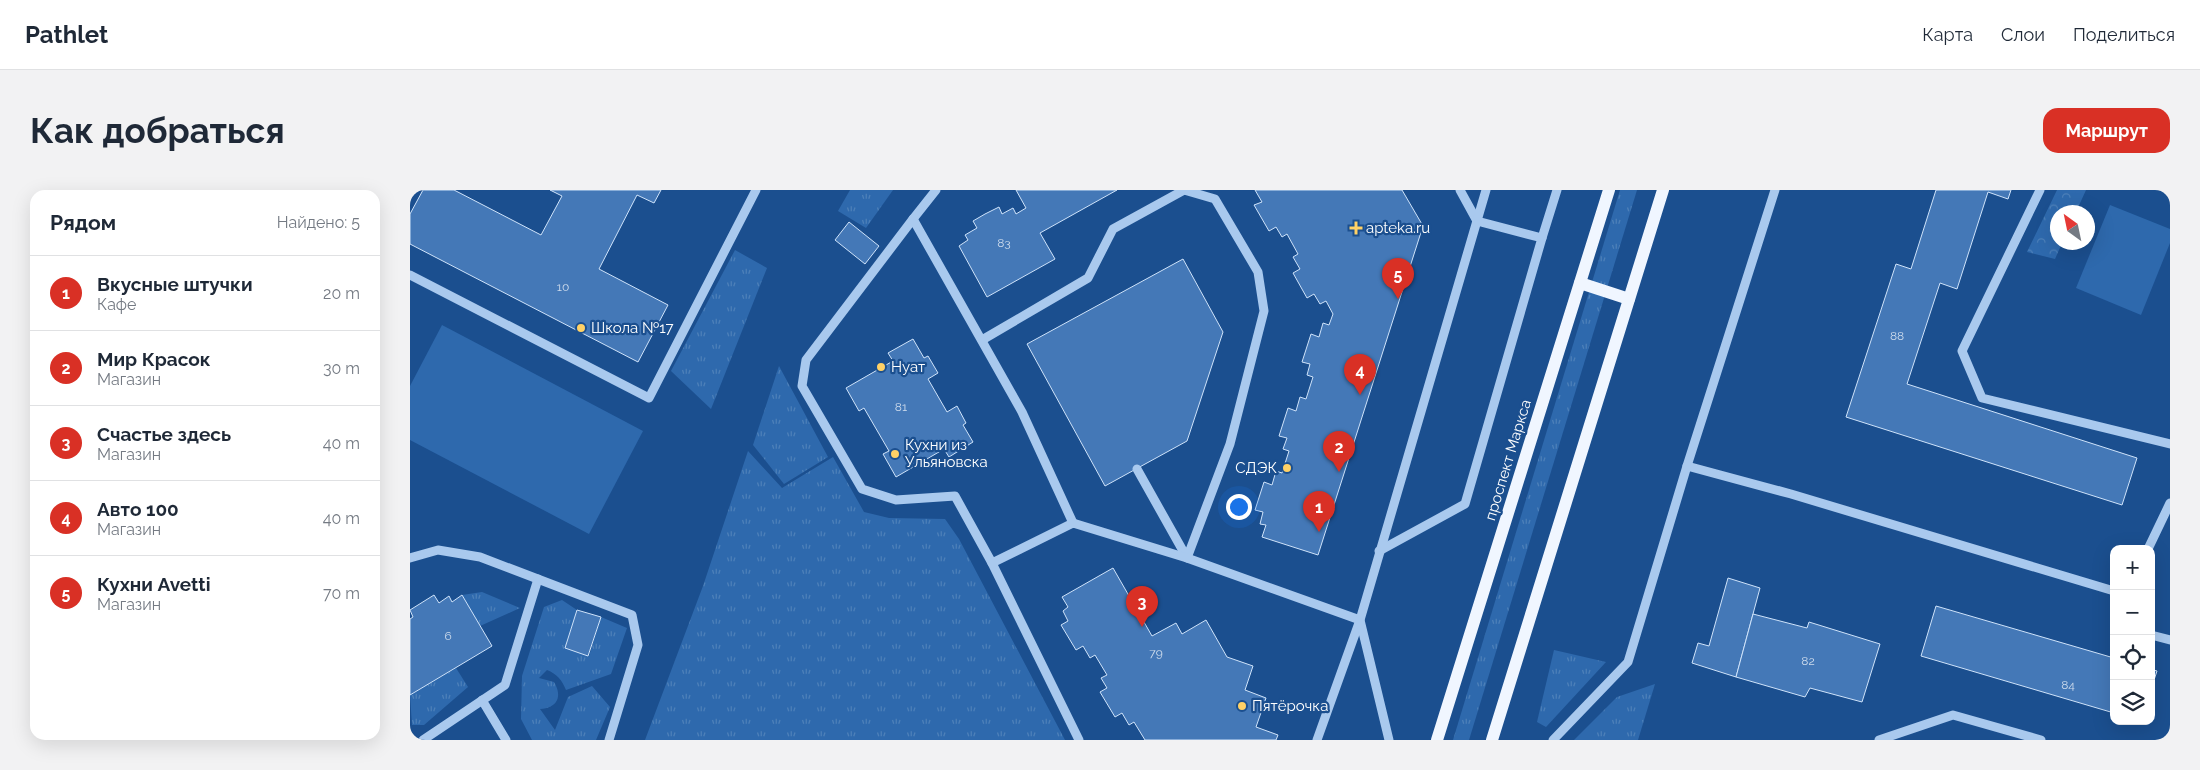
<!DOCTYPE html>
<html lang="ru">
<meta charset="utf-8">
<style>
body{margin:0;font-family:Raleway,sans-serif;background:#f2f2f3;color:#1f2937}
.controls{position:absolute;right:15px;bottom:15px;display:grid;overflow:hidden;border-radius:10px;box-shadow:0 5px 20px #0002}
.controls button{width:45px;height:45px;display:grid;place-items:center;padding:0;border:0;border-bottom:1px solid #e0e1e3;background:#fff;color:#1f2937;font:25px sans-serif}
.compass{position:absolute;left:1640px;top:15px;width:45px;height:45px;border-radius:50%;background:#fff;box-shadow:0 5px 20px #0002;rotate:327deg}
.you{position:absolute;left:828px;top:316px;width:18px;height:18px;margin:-12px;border:4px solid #fff;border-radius:50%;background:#1a73e8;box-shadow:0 0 0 8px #1a73e833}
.badge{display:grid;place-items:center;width:32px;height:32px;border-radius:50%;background:#d93025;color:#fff;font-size:16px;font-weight:700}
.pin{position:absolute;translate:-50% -41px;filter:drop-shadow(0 1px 2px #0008)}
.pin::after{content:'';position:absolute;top:26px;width:18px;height:15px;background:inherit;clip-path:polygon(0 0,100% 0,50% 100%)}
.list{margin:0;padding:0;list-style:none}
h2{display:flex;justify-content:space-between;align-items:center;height:65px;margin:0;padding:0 20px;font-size:21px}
h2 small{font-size:16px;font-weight:400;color:#747a83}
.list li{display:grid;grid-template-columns:32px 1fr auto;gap:15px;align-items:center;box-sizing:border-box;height:75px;padding:0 20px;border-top:1px solid #e0e1e3}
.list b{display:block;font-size:19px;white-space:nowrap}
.list p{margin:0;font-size:16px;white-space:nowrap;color:#747a83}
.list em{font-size:16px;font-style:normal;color:#747a83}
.icon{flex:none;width:28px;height:28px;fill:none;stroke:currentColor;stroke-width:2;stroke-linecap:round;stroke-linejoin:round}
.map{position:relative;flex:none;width:1760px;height:550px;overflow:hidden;border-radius:15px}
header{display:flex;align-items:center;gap:30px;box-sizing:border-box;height:70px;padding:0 25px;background:#fff;border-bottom:1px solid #e0e1e3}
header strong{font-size:24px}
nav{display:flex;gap:28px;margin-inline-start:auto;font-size:18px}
.intro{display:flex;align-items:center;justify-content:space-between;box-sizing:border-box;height:120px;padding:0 30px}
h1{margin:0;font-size:35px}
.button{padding:12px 22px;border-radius:15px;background:#d93025;color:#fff;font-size:18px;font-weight:700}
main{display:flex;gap:30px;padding:0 30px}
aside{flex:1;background:#fff;border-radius:15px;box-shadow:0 5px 20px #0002}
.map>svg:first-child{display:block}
.grass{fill:url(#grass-tufts)}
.forest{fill:url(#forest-crowns)}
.pitch{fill:#2e69ad}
.building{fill:#4478b7;stroke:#cfe3fa}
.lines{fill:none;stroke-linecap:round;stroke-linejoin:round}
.minor{stroke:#a9c9ee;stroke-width:9}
.major{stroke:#f0f6ff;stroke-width:12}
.poi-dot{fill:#ffd166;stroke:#1b4f8f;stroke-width:2}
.labels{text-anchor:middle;stroke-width:4.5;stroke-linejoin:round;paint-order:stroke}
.number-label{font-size:12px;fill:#d0dded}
.poi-label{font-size:15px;fill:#fff;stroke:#1b4f8f;text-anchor:start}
.street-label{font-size:15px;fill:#fff;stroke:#1b4f8f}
</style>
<header>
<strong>Pathlet</strong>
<nav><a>Карта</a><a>Слои</a><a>Поделиться</a></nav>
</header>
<div class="intro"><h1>Как добраться</h1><a class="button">Маршрут</a></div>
<main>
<aside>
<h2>Рядом<small>Найдено: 5</small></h2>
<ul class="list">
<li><span class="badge">1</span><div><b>Вкусные штучки</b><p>Кафе</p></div><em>20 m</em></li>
<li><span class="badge">2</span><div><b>Мир Красок</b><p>Магазин</p></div><em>30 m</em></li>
<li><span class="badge">3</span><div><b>Счастье здесь</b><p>Магазин</p></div><em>40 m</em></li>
<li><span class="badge">4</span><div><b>Авто 100</b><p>Магазин</p></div><em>40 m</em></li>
<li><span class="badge">5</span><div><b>Кухни Avetti</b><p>Магазин</p></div><em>70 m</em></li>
</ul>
</aside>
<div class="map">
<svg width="1760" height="550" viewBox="0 0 1760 550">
<defs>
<pattern id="grass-tufts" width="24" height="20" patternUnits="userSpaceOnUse" patternTransform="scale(1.25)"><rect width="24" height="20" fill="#2e69ad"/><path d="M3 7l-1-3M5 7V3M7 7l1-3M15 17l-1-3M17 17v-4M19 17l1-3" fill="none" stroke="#4d80b9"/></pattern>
<pattern id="forest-crowns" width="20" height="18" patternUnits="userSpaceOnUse" patternTransform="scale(1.25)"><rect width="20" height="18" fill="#2e69ad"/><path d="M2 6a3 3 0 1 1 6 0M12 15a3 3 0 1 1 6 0" fill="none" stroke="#4d80b9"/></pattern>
</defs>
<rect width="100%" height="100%" fill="#1b4f8f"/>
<g class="grass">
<polygon points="440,0 483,0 456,38 428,21"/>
<polygon points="1210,0 1227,0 1059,550 1043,550"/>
<polygon points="325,60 357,78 301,219 261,181"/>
<polygon points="369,176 418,267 374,294 343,255"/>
<polygon points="338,261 372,298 423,267 454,322 479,328 535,329 549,349 655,550 235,550 293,396"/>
<polygon points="72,402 110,418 70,436 52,405"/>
<path d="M152,410L167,420L155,458L179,466L191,427L217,438L201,484L156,500C152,490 147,484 137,480L129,488L144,492C153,507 147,518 130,519L145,540L158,507L182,496L200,517L186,550H122L111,529L112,486L134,417Z"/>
<polygon points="1144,460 1196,472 1136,537 1127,532"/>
<polygon points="46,478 58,497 14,535 2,535 0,505"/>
<polygon points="1245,494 1228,550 1164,550 1207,507"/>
</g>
<polygon class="forest" points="1647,0 1676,0 1666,22 1648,22 1648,52 1652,53 1645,69 1617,62"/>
<g class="pitch">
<polygon points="1700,15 1760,39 1760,53 1731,125 1666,98"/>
<polygon points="32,135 233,241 179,344 0,250 0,196"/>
</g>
<g class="building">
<polygon points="13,0 44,0 131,45 152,6 140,0 251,0 244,13 227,5 189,79 258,115 228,172 0,54 0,24"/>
<polygon points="606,0 707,0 630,43 645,69 577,107 549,56 558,50 555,45 567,38 563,31 575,24 589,17 592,24 603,18 606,24 616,18"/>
<polygon points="845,0 992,0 1013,36 908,365 852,347 856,335 850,334 853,322 845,320 854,292 862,295 866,281 872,283 879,261 873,259 877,248 869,246 878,218 886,221 890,207 896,209 903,187 897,185 900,174 892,172 901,144 909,147 913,133 919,135 923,124 916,111 910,114 904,104 897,108 883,83 890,79 883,67 888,64 877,44 872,47 866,37 859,41 844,15 852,12"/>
<polygon points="1526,0 1601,0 1598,9 1578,2 1547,99 1530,93 1497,194 1727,268 1712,315 1436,227 1486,74 1501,79"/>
<polygon points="439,32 469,56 455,74 425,50"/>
<polygon points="773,69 813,142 777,251 695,296 617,154"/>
<polygon points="503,149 514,168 518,166 528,183 518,189 537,222 547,216 556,233 553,235 563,252 539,267 534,259 486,287 473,264 479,261 454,218 449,221 436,198 483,171 478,163"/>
<polygon points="703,378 742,446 766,433 772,444 796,430 817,467 843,476 835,500 856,508 846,537 868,545 866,550 735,550 724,532 719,535 712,523 705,527 690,502 697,498 691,488 697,485 685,465 680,468 673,456 666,460 651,435 658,431 653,421 658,417 652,407"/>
<polygon points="1318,388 1350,398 1326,487 1282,473 1288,453 1299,456"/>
<polygon points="24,405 29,413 39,406 42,412 52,405 82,456 0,505 0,429 3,427 0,420"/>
<polygon points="1526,416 1704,468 1704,523 1511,466"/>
<polygon points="167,420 191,427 178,466 155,458"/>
<polygon points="1343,424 1397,438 1399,432 1470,454 1452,512 1400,498 1395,507 1326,487"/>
<polygon points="1741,479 1747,481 1741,499"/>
</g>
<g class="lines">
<g class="minor">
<polyline points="1630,0 1552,161 1572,208 1760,254"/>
<polyline points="503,29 526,0"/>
<polyline points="1132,48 1147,0"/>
<polyline points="0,85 239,208 346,0"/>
<polyline points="572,150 678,88 703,39 774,0"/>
<polyline points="1277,276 1381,304 1704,401"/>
<polyline points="727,279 777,368 820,254 854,121 848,82 805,9 774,0"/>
<polyline points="663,333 612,222 503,29 396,170 392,196 452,299 486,310 545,306 582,373 669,550"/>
<polyline points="1738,359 1760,313"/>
<polyline points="969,361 1055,314 1132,48 1067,31 1050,0"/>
<polyline points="0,368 28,360 70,367 222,425 228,455 199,550"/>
<polyline points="582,373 663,333 777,368 950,430 907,550"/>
<polyline points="1741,445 1760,450"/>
<polyline points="72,510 96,550"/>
<polyline points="13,550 95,495 128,389"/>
<polyline points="979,550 950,430 1076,0"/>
<polyline points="1143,550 1218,472 1277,276 1365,0"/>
<polyline points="1469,550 1543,525 1631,550"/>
</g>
<g class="major">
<polyline points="1170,93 1219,109"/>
<polyline points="1027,550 1199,0"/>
<polyline points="1082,550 1253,0"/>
</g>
</g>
<g class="poi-dot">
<path d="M943.5 30.5h5v5h5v5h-5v5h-5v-5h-5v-5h5z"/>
<circle cx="171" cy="138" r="5"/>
<circle cx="471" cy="177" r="5"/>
<circle cx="485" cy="264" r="5"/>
<circle cx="877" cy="278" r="5"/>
<circle cx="832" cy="516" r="5"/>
</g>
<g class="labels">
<g class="number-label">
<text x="594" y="57">83</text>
<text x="153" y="101">10</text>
<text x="1487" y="150">88</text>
<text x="491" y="221">81</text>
<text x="38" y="450">6</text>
<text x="746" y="467">79</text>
<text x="1398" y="475">82</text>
<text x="1658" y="499">84</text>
</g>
<g class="poi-label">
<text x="956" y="43">apteka.ru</text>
<text x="181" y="143">Школа №17</text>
<text x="481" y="182">Нуат</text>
<text x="495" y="260">Кухни из<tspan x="495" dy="17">Ульяновска</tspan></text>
<text x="867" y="283" text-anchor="end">СДЭК</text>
<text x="842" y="521">Пятёрочка</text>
</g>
<g class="street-label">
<text transform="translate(1098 270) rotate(-73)" y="5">проспект Маркса</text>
</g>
</g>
</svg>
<div class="controls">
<button>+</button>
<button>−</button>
<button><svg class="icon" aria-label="locate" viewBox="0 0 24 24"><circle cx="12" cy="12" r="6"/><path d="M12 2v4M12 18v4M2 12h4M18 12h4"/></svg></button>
<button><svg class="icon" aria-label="layers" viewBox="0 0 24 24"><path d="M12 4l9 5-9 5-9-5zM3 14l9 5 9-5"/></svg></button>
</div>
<svg class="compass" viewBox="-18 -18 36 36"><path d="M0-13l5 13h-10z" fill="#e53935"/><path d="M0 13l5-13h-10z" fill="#747a83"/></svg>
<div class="you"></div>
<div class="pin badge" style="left:909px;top:342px">1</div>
<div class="pin badge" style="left:929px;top:282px">2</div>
<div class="pin badge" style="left:732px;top:437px">3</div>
<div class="pin badge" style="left:950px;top:205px">4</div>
<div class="pin badge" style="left:988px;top:109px">5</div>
</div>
</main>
